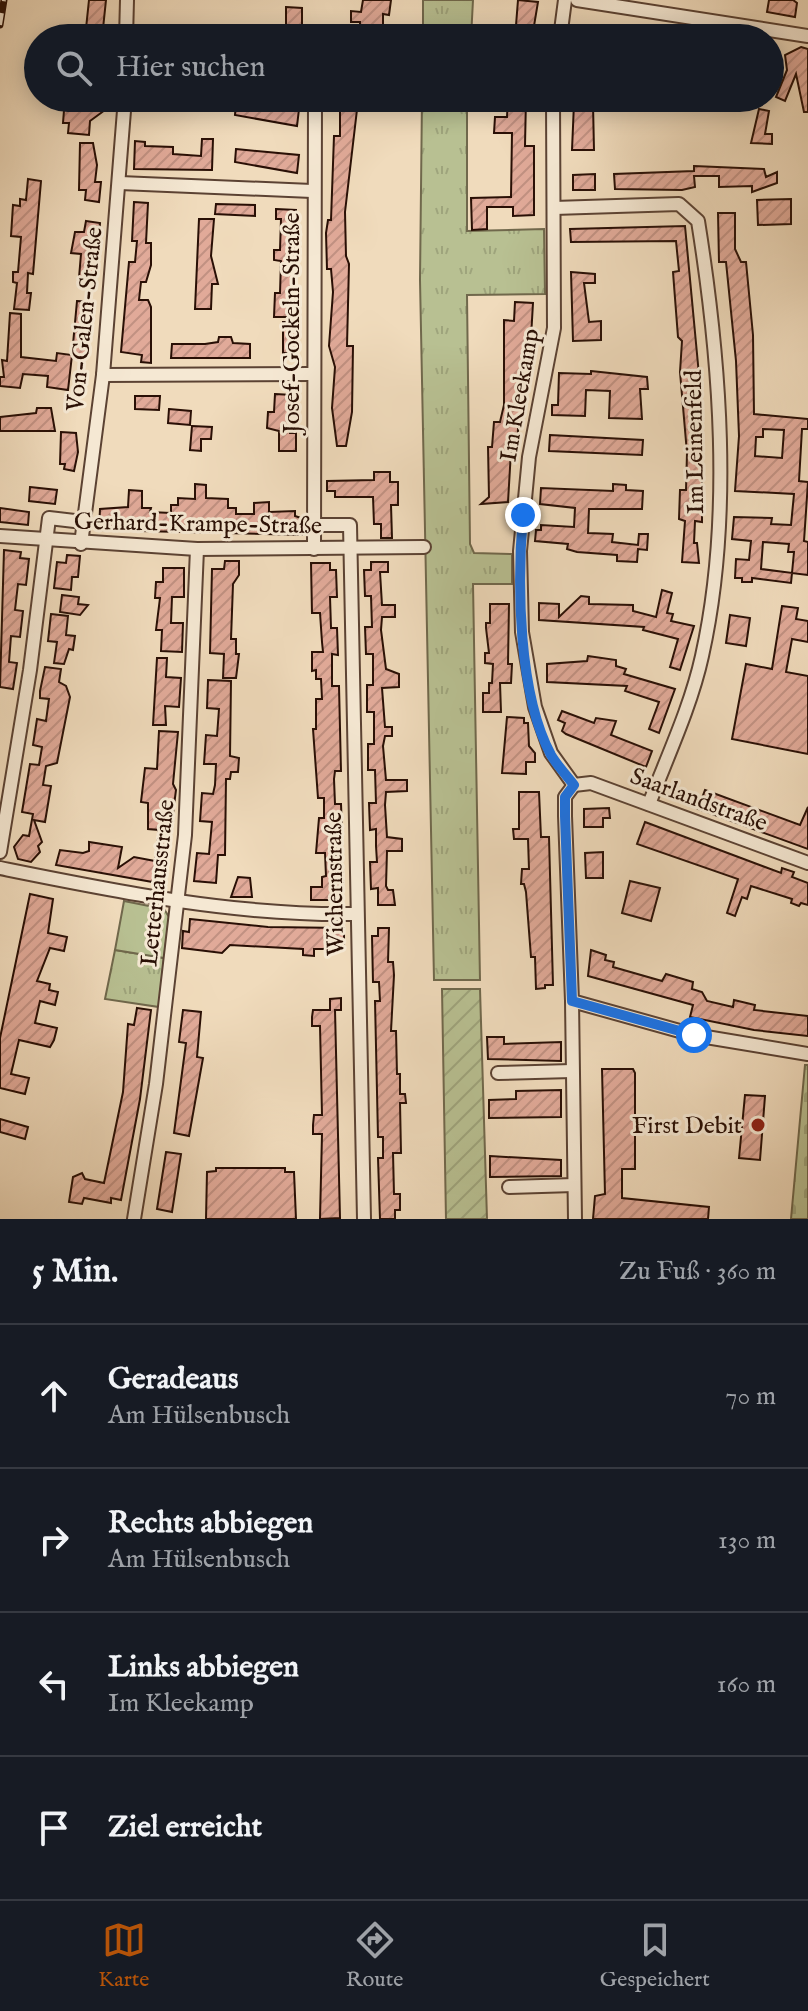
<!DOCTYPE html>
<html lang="de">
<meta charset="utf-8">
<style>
body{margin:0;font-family:"IM FELL English",serif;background:#242831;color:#f1f3f6}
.stop{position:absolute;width:24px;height:24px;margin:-18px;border:6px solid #1a73e8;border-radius:50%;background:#fff}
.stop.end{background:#1a73e8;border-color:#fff;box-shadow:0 2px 8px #0008}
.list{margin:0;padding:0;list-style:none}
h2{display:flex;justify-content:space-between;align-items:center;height:104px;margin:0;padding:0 32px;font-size:34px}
h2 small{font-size:26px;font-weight:400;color:#9ea1a6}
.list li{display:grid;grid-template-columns:52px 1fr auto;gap:24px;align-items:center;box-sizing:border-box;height:144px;padding:0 32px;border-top:2px solid #363941}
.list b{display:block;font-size:30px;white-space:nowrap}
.list p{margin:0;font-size:26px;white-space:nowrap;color:#9ea1a6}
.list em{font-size:26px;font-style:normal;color:#9ea1a6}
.icon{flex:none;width:44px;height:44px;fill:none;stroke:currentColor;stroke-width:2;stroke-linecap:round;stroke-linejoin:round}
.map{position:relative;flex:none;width:808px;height:1219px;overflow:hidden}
.search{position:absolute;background:#171b24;box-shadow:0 4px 20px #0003;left:24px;right:24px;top:24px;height:88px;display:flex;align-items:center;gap:20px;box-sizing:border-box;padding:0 28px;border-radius:44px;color:#9ea1a6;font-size:30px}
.sheet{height:680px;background:#171b24}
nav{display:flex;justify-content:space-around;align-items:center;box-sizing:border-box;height:112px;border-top:2px solid #363941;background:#171b24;font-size:22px;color:#9ea1a6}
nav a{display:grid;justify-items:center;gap:4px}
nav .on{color:#b45309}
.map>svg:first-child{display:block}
.cemetery{fill:url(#cemetery-stones);stroke:#70684c;stroke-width:2}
.park{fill:url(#park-tufts);stroke:#70684c;stroke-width:2}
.garden{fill:url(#garden-furrows);stroke:#70684c;stroke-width:2}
.pitch{fill:#b8c092;stroke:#70684c;stroke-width:2}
.building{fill:url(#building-hatch);stroke:#290f05;stroke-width:2;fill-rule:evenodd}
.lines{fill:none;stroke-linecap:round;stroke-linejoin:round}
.street-casing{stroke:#5b4233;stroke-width:16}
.street{stroke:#f5e8d3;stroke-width:12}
.rail-casing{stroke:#290f05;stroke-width:7}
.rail{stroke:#f5e8d3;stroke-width:4;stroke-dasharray:12;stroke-linecap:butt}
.route{stroke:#1a73e8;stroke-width:10}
.poi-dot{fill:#8f2418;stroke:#f5e8d3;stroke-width:3}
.labels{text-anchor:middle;stroke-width:6;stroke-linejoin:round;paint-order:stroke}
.street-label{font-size:24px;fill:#290f05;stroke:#f5e8d3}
.poi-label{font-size:24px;fill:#290f05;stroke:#f5e8d3;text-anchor:end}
</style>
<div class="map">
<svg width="808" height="1219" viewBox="0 0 808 1219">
<defs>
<pattern id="cemetery-stones" width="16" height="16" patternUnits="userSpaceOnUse" patternTransform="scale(2)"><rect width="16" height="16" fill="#b8c092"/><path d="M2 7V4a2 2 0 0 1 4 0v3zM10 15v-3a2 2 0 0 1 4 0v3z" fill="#9ea47c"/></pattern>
<pattern id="park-tufts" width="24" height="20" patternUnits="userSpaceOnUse" patternTransform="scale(2)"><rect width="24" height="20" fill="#b8c092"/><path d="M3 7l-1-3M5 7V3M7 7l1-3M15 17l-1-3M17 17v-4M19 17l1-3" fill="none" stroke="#9ea47c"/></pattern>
<pattern id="garden-furrows" width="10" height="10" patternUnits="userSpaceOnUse" patternTransform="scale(2)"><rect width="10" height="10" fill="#b8c092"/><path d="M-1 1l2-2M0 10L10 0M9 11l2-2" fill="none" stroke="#9ea47c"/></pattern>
<pattern id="building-hatch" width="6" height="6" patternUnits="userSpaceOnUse" patternTransform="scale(2)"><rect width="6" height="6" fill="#e1aa99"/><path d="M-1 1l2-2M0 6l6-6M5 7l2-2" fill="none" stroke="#c19182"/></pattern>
</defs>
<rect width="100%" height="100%" fill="#f0dbbc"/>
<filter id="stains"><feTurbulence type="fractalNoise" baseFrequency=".0025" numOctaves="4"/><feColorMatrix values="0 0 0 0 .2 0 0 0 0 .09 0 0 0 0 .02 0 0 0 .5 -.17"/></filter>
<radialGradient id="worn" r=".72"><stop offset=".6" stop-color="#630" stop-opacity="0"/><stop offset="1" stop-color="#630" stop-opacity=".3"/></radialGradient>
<polygon class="cemetery" points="805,1065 808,1065 808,1219 791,1219"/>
<g class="park">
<polygon points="423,0 473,0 471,38 423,38"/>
<polygon points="422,98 467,98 467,231 544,229 545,294 467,295 470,544 474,553 512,554 512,584 473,584 480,980 434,980 420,280"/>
<polygon points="115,950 164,958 159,1007 105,999"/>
</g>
<polygon class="garden" points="442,989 480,989 487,1219 446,1219"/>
<polygon class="pitch" points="124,901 164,909 169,917 164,958 115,950"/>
<g class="building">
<polygon points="89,0 106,0 102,38 85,38"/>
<polygon points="363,0 391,0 389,15 383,14 383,38 360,38 360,22 351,22 351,11 361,12"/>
<polygon points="518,0 538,2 532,38 515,38"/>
<polygon points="769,0 793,0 797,3 795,17 767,12"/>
<polygon points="286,7 302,8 302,28 286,28"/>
<polygon points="801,47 808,49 808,112 804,112 796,74 785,101 776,97 787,70 785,55"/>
<polygon points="65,98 79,98 78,107 105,110 90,121 89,135 68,133 69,123 63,123"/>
<polygon points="347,98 358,101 345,212 346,256 349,264 347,346 353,346 352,412 346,446 337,446 332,408 335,367 329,346 333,292 331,269 327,269 326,233 328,220 331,220 334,136 340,136 340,101"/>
<polygon points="508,98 526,98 525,146 534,146 534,215 513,216 513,207 487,207 487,229 472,230 471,198 511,197 512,133 494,133 495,117 507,117"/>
<polygon points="248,101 263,103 262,107 299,109 297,126 235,115 236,102"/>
<polygon points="574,103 593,104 594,150 572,150"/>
<polygon points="759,109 769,111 765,134 772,134 772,144 751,143"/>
<polygon points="202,139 213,139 212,170 134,169 135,141 145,142 145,146 173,147 173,154 201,156"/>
<polygon points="80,143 93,143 97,165 95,182 101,182 99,202 85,200 86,190 79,190"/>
<polygon points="236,149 299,155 297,173 235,162"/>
<polygon points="694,166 764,169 766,177 777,172 777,183 752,192 752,186 719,187 719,176 694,176 695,187 682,190 615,189 614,174 694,171"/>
<polygon points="595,174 595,190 573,190 573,175"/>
<polygon points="28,179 41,181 33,274 28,273 27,293 31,293 29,310 14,309 17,283 13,282 13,272 18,272 21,237 11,236 13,205 20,206 20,199 26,200"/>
<polygon points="791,199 791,224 758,225 757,200"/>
<polygon points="134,202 148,203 146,243 151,243 151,265 146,282 141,282 139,300 148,300 151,307 151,363 141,362 142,355 121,352 129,262 135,262 137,241 132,241"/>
<polygon points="216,204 255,205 255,216 215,214"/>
<polygon points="276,209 296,210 295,302 290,301 290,317 274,317 275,293 280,293 281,261 274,260 274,250 280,250 281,219 276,219"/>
<path d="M718,213H735V249L741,262H746L753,335L754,414L808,419V429H802L799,481L808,482L804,541L808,542V575L792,573L791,583L752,578V582H742V578H735L736,559L749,560L751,541L732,539L734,517L772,518L771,524L791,525L794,494L735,491L739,436L736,361L726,262H719ZM763,429L784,430L782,458L755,456L756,437H763ZM763,542L789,544L788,552H794L792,573L761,569Z"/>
<polygon points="199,219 214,219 211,256 218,284 212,284 211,309 195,309"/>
<polygon points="86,221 100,223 95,280 79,278 81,254 71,253 75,232 84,232"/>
<polygon points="685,226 702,407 702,522 695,521 694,543 697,543 699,563 682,562 685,521 679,519 680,490 686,490 687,453 680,372 682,341 678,337 673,272 679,271 676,241 571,242 570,229"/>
<polygon points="571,272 595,274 595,283 584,283 589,322 601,321 601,340 573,341"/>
<polygon points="77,301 92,302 87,356 72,355"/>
<polygon points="515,302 533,303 531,337 523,371 521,423 518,423 518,434 512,434 508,502 481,504 489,497 488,447 492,447 494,422 500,422 504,405 504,320 514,321"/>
<polygon points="10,313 21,314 21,357 56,361 57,353 72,355 68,390 47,387 48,376 23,374 20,388 0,386 0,377 4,377 2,360 7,361"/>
<rect x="283" y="322" width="13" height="31"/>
<polygon points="219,337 231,337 233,343 250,344 250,358 171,358 172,344 205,344 218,342"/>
<polygon points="591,371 647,377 648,389 640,389 642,419 609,418 610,391 586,390 585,416 552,415 552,405 558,405 559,373 591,374"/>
<polygon points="275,394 292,395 290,433 296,433 296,451 279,451 279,431 267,428 268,412 274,412"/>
<polygon points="135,396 160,396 159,410 135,409"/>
<polygon points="37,408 51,408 55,431 0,431 0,417 36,413"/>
<polygon points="169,409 191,411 190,425 168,423"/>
<polygon points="192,426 212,427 211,439 201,439 201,451 190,450"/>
<polygon points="61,432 76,433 78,452 74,471 64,469 65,464 60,464"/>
<polygon points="550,435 643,440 642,455 549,451"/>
<polygon points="374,472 390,472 390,482 398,482 398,505 391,505 392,538 381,538 381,524 374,524 373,497 335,497 335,491 327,491 327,481 374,480"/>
<polygon points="195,484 206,485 206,498 228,499 228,508 236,508 236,514 254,514 254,503 269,502 269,512 295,511 295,516 301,518 302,535 99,530 100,509 128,507 129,490 142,491 142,508 151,508 150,512 171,513 171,505 178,505 178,498 195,499"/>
<polygon points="613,484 626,485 626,490 643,491 642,509 589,509 588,533 613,534 612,542 638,545 639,534 648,534 647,550 638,549 637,562 617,561 617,555 577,552 567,549 568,544 535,541 536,530 541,530 541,525 574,527 575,508 540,504 541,488 613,491"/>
<polygon points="30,487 57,490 55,504 29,501"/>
<polygon points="0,508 29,512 28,525 0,522"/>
<polygon points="4,550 21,552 20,558 29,559 26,585 18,584 15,610 23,611 20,637 11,636 9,662 17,663 13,689 0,687"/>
<polygon points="67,555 80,556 78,577 72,577 71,590 54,588 57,562 66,563"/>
<polygon points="225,561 239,561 239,575 233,584 231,639 236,639 236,654 239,654 236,678 223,678 224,654 210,653 212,569 224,569"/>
<polygon points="371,562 388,562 388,572 380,572 382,605 395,605 395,617 382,617 381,630 386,669 399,674 399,687 382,688 385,727 392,727 392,736 385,736 383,746 386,780 407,780 407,791 386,792 385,805 387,837 402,839 402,851 387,851 386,886 388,890 393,890 395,905 378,905 378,888 371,889 370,862 377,862 376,846 376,829 370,830 369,803 376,803 375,770 368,770 368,744 374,744 374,712 367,712 367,685 373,685 373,654 366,654 365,627 372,627 371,596 365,596 364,570 371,570"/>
<polygon points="311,563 330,563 330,570 336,570 337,597 330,597 331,628 337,628 338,655 332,654 332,686 339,686 341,771 335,771 334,779 335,804 341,804 342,830 335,830 336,847 336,863 342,863 343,889 337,889 336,900 311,900 311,887 322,887 322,877 326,876 325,853 316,853 319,818 324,818 324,798 318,798 313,729 316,729 316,699 322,699 321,679 316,679 316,670 312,671 312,652 323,652 322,642 320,613 312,613"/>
<polygon points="163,568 184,568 184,597 172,597 171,623 183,623 182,652 161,651 162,630 156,630 160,598 155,598 156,582 163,582"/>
<polygon points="662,590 672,593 667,613 673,614 671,621 694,626 680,670 670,667 678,639 643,630 644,627 539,620 539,603 559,604 559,617 581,596 589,597 589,604 633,605 633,611 656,617"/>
<polygon points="62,595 79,597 78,604 88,605 80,615 60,612"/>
<polygon points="490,604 509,604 508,664 512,664 511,683 500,683 501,712 483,712 483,693 489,693 489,683 492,683 493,664 485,663 485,653 489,653 486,628 486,623 490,623"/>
<polygon points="782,606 798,608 796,619 808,621 808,642 792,639 786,672 808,676 808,754 732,739 746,664 772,669"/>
<polygon points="51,614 68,616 66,635 75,636 73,650 69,649 64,664 54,663 57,642 48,641"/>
<polygon points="730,615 750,618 746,646 726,643"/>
<polygon points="588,656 616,660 616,666 626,669 624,674 675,689 659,733 649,729 659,702 625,691 627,686 547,682 547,664 587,661"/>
<polygon points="157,658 167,658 166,677 181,678 179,707 165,706 166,725 153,725"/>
<polygon points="45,667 61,669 59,682 66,686 70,697 57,763 46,766 43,785 51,786 45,822 34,820 42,842 38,846 40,852 31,862 18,859 14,847 23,835 29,836 33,814 22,812 30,764 39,765 42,747 33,745 37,719 46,721 49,699 40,698 40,691"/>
<polygon points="208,680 231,681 230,756 239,758 238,772 231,772 230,779 226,779 225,855 218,855 216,883 194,881 197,853 209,854 212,822 200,821 202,793 213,794 215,785 216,764 204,764 206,735 217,736 219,709 207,708"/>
<polygon points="562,711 594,723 596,718 616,721 611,735 652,751 646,767 566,734 562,731 565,723 558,720"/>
<polygon points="507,717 524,718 524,723 528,723 529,746 535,753 535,762 526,762 526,774 502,773"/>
<polygon points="159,731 178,732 173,784 176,790 164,884 56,865 60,850 83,853 89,851 89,842 122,847 118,868 134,857 155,861 159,830 148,829 148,803 141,802 145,768 157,769"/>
<polygon points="705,790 800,825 808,807 808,849 698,809"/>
<polygon points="519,792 539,792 541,837 549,837 553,985 545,985 545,988 536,989 535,957 531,957 526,892 524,884 521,884 522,869 529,869 528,839 514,839 513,829 519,829"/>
<polygon points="609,808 610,818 603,818 603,827 584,827 584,809"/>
<polygon points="645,822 781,873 782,868 794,872 792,877 808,883 808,905 801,903 799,906 791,903 792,899 751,886 747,899 742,897 735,916 727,913 738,879 637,844"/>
<polygon points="603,852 603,878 586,878 585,853"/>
<polygon points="238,877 250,878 252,897 231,897"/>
<polygon points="630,881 660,888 651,921 622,913"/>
<polygon points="30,894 53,899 48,933 67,937 64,951 50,948 37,981 50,984 49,990 58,992 55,1005 40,1001 35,1023 57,1028 54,1040 50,1047 19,1040 11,1074 29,1078 25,1094 0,1088 0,1038"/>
<polygon points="190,919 268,927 344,928 344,949 314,949 314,956 303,955 303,949 230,945 222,953 182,948 183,931 189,932"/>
<polygon points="378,928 389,928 388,962 393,962 394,975 391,1031 396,1031 397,1074 400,1074 400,1094 405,1094 406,1103 400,1103 401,1153 393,1153 394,1194 400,1194 400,1210 395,1210 395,1219 380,1219 378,1158 383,1158 383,1137 378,1137 375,1001 380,1001 379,982 373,982 372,936 378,936"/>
<polygon points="591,950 606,955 605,960 614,962 613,967 662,981 666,974 693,982 692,989 702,992 707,1001 733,1007 734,1000 755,1005 754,1010 808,1016 808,1036 754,1030 690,1017 693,1005 588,976"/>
<polygon points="341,998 341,1010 335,1010 340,1218 320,1219 322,1134 313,1134 313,1125 314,1115 322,1115 320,1026 312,1026 312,1017 313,1010 330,1010 330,999"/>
<polygon points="137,1008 151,1010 140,1099 121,1200 111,1198 111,1203 84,1198 82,1204 69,1202 73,1177 82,1173 85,1179 104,1183 123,1092 128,1024 134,1025"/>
<polygon points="183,1010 201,1012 197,1057 203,1058 189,1136 174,1133 186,1043 179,1042"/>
<polygon points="487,1037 504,1037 504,1044 561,1042 561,1061 488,1059"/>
<polygon points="602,1069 633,1069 635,1073 635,1169 622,1169 622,1198 709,1207 708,1219 593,1219 595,1196 605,1194"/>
<polygon points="561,1090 561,1117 489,1118 489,1100 516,1099 516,1091"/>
<polygon points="745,1095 765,1096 760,1160 739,1158"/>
<polygon points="0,1119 28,1127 25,1139 0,1132"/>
<polygon points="166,1152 181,1154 172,1212 157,1209"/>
<polygon points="490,1156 561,1160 561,1176 490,1177"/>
<polygon points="216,1168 285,1168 285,1172 294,1172 296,1219 206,1219 207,1172 216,1171"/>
</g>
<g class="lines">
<defs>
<g id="street">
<polyline points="577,0 808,36"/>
<polyline points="126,38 127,0"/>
<polyline points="560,38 565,0"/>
<polyline points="553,98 554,328 529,457 520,551 522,632 535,707 551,753 574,785"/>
<polyline points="120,183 312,191"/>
<path d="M554,208L679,204L698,221C720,359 733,517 702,656C691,706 668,755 649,804"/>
<polyline points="103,375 312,374"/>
<polyline points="314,525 350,525 364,1219"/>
<polyline points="0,536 197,549 424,547"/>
<polyline points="81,544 103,375 125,98"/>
<polyline points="314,549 315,98"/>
<polyline points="574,785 565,797 565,816 572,1001 694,1035 808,1054"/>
<polyline points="574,785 591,783 808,863"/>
<polyline points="0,852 30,670 49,518 83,522"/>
<path d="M0,868C119,892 235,916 357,914"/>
<polyline points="572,1001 575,1219"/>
<polyline points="498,1073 572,1071"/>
<polyline points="509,1187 574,1185"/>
<polyline points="134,1219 156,1084 185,835 197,549"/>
</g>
</defs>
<use href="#street" class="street-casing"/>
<use href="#street" class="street"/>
<defs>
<polyline id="rail" points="0,25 4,0"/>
</defs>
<use href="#rail" class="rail-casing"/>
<use href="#rail" class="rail"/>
</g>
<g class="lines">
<path class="route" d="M523,515C517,583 518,694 551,755C557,765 566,775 574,785L565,797V816L572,1001L694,1035"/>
</g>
<circle class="poi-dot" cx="758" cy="1125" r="8"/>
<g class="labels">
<g class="street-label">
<text transform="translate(84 319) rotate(-84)" y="8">Von-Galen-Straße</text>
<text transform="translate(291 323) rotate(-90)" y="8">Josef-Gockeln-Straße</text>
<text transform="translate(519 395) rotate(-80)" y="8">Im Kleekamp</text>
<text transform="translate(694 442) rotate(-91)" y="8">Im Leinenfeld</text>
<text transform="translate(198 523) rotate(1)" y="8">Gerhard-Krampe-Straße</text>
<text transform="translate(699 799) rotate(20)" y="8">Saarlandstraße</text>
<text transform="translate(157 883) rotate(-84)" y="8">Letterhausstraße</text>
<text transform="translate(334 884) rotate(-91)" y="8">Wichernstraße</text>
</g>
<g class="poi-label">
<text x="742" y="1133">First Debit</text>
</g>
</g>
<rect width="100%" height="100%" filter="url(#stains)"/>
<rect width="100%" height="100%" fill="url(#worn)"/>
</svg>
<div class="stop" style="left:694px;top:1035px"></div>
<div class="stop end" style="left:523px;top:515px"></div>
<div class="search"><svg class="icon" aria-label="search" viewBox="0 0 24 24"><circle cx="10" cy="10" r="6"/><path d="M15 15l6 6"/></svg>Hier suchen</div>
</div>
<section class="sheet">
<h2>5 Min.<small>Zu Fuß · 360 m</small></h2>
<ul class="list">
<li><svg class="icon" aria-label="ahead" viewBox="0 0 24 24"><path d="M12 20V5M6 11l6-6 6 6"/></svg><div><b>Geradeaus</b><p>Am Hülsenbusch</p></div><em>70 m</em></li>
<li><svg class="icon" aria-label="right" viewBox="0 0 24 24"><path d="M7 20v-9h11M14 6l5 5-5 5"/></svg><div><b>Rechts abbiegen</b><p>Am Hülsenbusch</p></div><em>130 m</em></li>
<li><svg class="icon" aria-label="left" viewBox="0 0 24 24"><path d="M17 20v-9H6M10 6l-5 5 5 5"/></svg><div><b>Links abbiegen</b><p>Im Kleekamp</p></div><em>160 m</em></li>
<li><svg class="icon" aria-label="arrive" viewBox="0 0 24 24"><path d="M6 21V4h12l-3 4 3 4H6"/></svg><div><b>Ziel erreicht</b></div></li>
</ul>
</section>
<nav>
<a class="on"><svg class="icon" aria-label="map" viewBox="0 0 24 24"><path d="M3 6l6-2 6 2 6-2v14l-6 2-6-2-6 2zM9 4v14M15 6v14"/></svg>Karte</a>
<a><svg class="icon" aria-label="directions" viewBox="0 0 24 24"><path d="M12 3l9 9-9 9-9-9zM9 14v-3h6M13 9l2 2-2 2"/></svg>Route</a>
<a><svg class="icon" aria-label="saved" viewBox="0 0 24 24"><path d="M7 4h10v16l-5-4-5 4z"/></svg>Gespeichert</a>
</nav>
